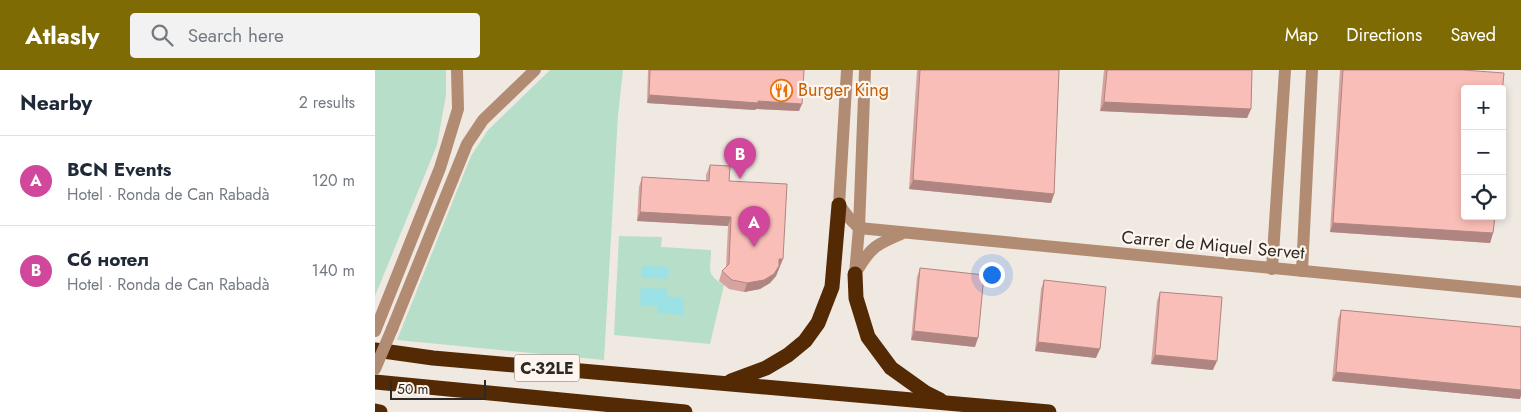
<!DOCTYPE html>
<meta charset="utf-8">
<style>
body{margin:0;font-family:Jost,sans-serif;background:#f2f2f3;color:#1f2937}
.controls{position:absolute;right:15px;top:15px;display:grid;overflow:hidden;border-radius:5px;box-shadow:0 2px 8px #0003}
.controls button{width:45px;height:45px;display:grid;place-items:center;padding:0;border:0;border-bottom:1px solid #e0e1e3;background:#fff;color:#1f2937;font:25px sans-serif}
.scale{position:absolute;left:15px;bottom:12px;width:96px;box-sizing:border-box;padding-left:5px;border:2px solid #2c2926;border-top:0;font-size:14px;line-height:18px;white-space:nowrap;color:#2c2926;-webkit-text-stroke:4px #fef6ee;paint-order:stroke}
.you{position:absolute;left:616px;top:204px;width:18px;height:18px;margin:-12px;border:4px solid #fff;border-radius:50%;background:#1a73e8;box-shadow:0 0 0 8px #1a73e833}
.badge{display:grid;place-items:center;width:32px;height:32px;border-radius:50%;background:#7e6b04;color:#fff;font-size:16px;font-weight:700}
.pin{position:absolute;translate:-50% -41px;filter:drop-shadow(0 1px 2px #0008)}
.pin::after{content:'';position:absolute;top:26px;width:18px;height:15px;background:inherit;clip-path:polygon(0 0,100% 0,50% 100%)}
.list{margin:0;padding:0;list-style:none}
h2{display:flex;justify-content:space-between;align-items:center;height:65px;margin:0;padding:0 20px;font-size:21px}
h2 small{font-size:16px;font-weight:400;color:#747a83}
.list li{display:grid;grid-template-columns:32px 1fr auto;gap:15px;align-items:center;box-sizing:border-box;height:90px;padding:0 20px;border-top:1px solid #e0e1e3}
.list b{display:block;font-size:19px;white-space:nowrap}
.list p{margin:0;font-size:16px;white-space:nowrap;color:#747a83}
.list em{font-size:16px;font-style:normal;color:#747a83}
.icon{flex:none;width:28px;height:28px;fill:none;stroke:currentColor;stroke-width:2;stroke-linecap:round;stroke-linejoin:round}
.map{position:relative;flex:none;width:1146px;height:342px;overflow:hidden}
header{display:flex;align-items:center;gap:30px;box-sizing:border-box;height:70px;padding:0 25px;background:#7e6b04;color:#fff}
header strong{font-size:24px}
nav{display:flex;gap:28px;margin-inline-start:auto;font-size:18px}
.search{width:350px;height:45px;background:#f2f2f3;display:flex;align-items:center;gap:12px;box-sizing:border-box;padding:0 18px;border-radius:5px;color:#747a83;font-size:19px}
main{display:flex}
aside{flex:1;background:#fff}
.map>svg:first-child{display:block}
.green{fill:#b7dec8}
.water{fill:#9ce1e5}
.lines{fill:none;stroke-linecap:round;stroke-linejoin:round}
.minor{stroke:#b18b72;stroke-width:12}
.highway{stroke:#542a05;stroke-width:15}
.minor-bridge{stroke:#b18b72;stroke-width:12}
.wall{fill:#d7a39e}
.shaded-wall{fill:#af8581}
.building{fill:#fabeb8;stroke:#af8581}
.labels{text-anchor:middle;stroke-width:4.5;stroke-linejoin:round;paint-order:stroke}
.shield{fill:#fef6ee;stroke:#6b6662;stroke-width:1}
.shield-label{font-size:16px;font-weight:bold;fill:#2c2926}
.food-label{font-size:18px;fill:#c56008;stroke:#fef6ee;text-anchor:start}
.street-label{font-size:18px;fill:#2c2926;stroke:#fef6ee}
</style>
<header>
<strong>Atlasly</strong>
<div class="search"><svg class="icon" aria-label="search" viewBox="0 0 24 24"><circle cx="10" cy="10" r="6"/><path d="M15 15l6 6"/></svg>Search here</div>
<nav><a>Map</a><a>Directions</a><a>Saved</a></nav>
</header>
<main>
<aside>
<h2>Nearby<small>2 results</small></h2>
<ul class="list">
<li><span class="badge" style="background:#d1479c">A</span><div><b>BCN Events</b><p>Hotel · Ronda de Can Rabadà</p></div><em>120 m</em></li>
<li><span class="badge" style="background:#d1479c">B</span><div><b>Сб нотел</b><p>Hotel · Ronda de Can Rabadà</p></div><em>140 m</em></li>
</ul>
</aside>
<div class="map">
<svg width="1146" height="342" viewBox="0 0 1146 342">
<rect width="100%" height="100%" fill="#f0e9e1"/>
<g class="green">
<polygon points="0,0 71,0 71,25 62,75 0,226"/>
<polygon points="175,0 248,0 243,45 229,290 22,270 96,86 113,60"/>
<path d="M244,166L287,167L286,177L336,180C336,200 330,204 349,215L335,274L239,265Z"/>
</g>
<g class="water">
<polygon points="267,196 294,197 293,209 266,207"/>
<polygon points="266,218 292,219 292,227 309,228 308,245 282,243 282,236 265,235"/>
</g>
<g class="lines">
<g class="minor">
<polyline points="472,0 464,135 475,149 484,158 1146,222"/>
<path d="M483,199C496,177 502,174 526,164"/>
<polyline points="897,199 910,0"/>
<polyline points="927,201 937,0"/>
<polyline points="480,204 484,158 490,0"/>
<polyline points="17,259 92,74 108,50 160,0"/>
<polyline points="0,261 65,98 83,39 82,0"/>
</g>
<g class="highway">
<polyline points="480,204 481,228 493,267 516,298 551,323 565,330"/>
<polyline points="0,280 58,288 674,342"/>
<polyline points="356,311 391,298 413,285 430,271 443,253 457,217 464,135"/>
<polyline points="0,312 310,342"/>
<polyline points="0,341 5,342"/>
</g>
<polyline class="minor-bridge" points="0,299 17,259"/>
</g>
<g class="wall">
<polygon points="273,0 429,0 424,41 381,39 380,40 272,33"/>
<polygon points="542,0 684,0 679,124 676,133 534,119"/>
<polygon points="729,0 877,0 876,39 872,48 725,41"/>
<polygon points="965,0 1088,0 1118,163 1115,173 955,162"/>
<polygon points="335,95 354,111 405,198 404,198 401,206 395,213 385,219 369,222 354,219 344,211 347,201 351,197 353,156 262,151 264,117 267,107 331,111 331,105"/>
<polygon points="545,198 600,277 536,270 542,207"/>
<polygon points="669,210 721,288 660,281 666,219"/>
<polygon points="785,222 838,300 776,294 782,231"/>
<polygon points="966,240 1146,257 1146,325 1145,329 957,311 963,249"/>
</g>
<g class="shaded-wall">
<polygon points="274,25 383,31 427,34 424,41 381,39 380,40 272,33"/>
<polygon points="729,32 876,39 872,48 725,41"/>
<polygon points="538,110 679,124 676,133 534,119"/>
<polygon points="265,142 356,147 353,156 262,151"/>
<polygon points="958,153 1118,163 1115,173 955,162"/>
<polygon points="404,189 408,189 401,206 395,213 385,219 369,222 372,213"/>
<polygon points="539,261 603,268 600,277 536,270"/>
<polygon points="663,272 725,279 721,288 660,281"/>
<polygon points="780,285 842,291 838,300 776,294"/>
<polygon points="961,302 1146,320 1146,325 1145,329 957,311"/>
</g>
<g class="building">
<polygon points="275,0 429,0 427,34 383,31 383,33 274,25"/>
<polygon points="545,0 684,0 679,124 538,110"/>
<polygon points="732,0 877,0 876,39 729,32"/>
<polygon points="968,0 1088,0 1129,3 1127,24 1127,19 1090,19 1090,146 1120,146 1118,163 958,153"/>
<polygon points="335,95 355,96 354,111 412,114 408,189 404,189 404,196 399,204 389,210 372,213 357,210 347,201 354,194 356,147 265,142 267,107 334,111"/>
<polygon points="545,198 609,205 603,268 539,261"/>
<polygon points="669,210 731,217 725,279 663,272"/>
<polygon points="785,222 847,227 842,291 780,285"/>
<polygon points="966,240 1146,257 1146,320 961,302"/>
</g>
<defs>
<symbol id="restaurant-ring" viewBox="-11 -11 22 22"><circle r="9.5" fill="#fef6ee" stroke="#e8710a" stroke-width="1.5"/><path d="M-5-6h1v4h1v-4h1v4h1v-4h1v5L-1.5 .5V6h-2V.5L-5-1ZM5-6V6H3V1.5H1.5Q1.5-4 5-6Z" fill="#e8710a"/></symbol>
</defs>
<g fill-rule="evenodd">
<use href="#restaurant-ring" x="394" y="8" width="25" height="25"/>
</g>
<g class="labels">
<rect class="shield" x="139.5" y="284.5" width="65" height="27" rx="4"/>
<g class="shield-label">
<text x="172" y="304">C-32LE</text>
</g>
<g class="food-label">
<text x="423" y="26">Burger King</text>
</g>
<g class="street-label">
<text transform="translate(838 175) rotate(5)" y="6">Carrer de Miquel Servet</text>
</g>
</g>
</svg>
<div class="controls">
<button>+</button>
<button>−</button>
<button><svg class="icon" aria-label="locate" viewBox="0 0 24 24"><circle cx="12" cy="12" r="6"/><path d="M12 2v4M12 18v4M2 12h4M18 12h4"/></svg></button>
</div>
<div class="scale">50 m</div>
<div class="you"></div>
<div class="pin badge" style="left:379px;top:177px;background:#d1479c">A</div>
<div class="pin badge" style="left:365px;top:109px;background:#d1479c">B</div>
</div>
</main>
